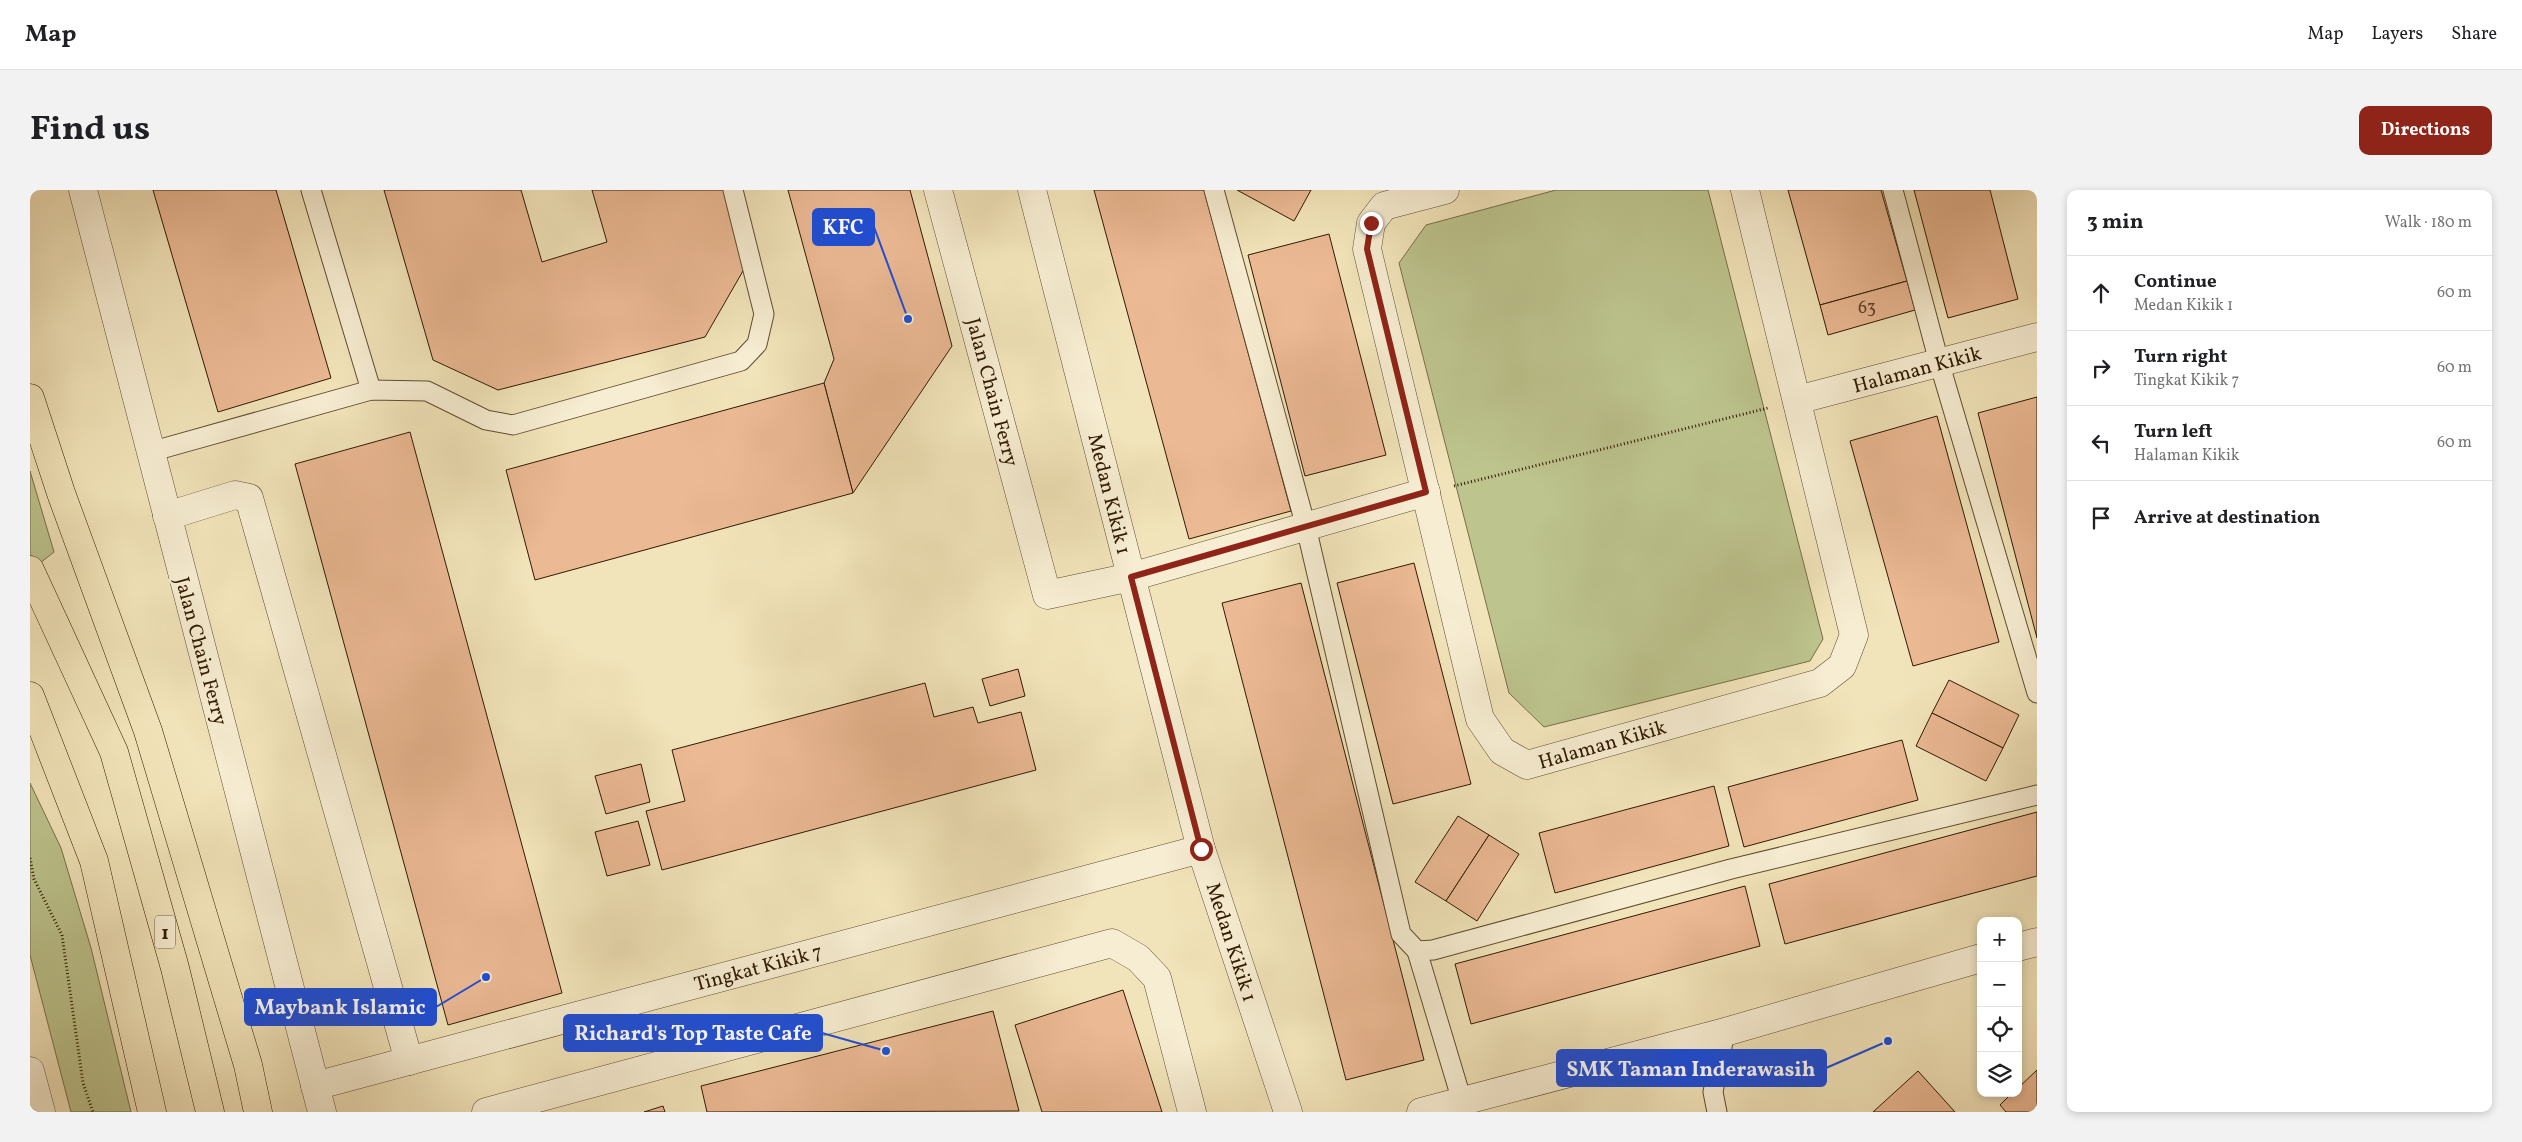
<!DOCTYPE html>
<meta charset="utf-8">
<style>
body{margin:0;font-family:Vollkorn,serif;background:#f2f2f2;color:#202124}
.controls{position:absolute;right:15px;bottom:15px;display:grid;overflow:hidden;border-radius:10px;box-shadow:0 2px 8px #0003}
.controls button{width:45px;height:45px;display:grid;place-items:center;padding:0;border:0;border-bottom:1px solid #e0e0e0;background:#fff;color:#202124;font:25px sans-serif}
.stop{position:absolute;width:15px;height:15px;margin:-11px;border:4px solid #8f2418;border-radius:50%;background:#fff}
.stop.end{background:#8f2418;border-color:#fff;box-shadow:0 1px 5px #0008}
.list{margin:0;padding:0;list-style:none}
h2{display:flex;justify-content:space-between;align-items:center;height:65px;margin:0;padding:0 20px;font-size:21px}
h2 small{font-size:16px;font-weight:400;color:#757577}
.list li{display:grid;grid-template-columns:32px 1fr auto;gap:15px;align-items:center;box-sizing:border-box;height:75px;padding:0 20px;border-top:1px solid #e0e0e0}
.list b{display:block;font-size:19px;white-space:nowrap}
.list p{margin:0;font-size:16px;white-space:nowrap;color:#757577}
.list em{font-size:16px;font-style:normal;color:#757577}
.icon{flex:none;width:28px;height:28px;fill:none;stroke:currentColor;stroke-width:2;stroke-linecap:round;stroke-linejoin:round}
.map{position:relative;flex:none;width:2007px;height:922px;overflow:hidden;border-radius:10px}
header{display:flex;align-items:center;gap:30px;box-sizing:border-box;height:70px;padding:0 25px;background:#fff;border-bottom:1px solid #e0e0e0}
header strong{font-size:24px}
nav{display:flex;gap:28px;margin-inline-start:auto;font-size:18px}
.intro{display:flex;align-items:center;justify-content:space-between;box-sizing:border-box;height:120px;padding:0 30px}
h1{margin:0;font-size:35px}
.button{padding:12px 22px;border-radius:10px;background:#8f2418;color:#fff;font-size:18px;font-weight:700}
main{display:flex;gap:30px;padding:0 30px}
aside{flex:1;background:#fff;border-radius:10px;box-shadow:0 2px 8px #0003}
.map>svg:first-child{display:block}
.green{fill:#bdc48e;stroke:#766f48}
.building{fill:#ebb994;stroke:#301a01}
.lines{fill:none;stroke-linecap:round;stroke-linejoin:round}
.service-casing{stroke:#604c2f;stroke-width:21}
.minor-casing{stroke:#604c2f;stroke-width:29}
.tertiary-casing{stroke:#604c2f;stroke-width:29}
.trunk-casing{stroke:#301a01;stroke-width:29}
.motorway-casing{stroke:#301a01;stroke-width:29}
.path{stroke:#301a01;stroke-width:3;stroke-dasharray:1 2.5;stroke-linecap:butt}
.service{stroke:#f7edd2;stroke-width:19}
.minor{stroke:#f7edd2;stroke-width:28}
.tertiary{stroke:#f7edd2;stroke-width:28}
.trunk{stroke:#f2e4ba;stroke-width:28}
.motorway{stroke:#f2e4ba;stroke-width:28}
.route{stroke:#8f2418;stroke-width:6}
.labels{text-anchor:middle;stroke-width:4.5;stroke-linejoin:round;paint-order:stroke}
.number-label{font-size:18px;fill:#5f4226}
.shield{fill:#f7edd2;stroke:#6c5940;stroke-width:1}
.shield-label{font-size:19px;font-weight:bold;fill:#301a01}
.street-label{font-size:20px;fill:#301a01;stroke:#f7edd2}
.leader{fill:none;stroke:#1d4ed8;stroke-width:2}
.callout-dot{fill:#1d4ed8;stroke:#f7edd2;stroke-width:2}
.callout{fill:#1d4ed8;stroke:#1d4ed8;stroke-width:2}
.callout-label{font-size:21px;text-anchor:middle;font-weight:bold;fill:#fff}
</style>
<header>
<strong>Map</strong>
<nav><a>Map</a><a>Layers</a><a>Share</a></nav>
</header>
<div class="intro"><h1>Find us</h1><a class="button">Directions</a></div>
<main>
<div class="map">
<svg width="2007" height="922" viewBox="0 0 2007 922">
<rect width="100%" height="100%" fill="#f2e4ba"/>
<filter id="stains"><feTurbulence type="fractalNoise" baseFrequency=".004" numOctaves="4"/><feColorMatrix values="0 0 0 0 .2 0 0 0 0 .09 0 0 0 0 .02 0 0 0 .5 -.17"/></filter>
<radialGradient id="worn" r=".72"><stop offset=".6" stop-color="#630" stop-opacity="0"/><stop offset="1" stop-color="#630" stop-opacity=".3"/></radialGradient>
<g class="green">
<polygon points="1526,0 1678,0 1793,449 1780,471 1514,537 1479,503 1369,73 1396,35"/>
<polygon points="0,281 24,362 0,381"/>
<polygon points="0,593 31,658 61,758 101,922 41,922 0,765"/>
</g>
<g class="building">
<polygon points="123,0 246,0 301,188 188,222"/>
<polygon points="354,0 491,0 512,72 577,52 562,0 695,0 717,74 675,147 468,200 403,170"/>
<polygon points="758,0 880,0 922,156 823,303 794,193 804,169"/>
<polygon points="1064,0 1174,0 1261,321 1159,349"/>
<polygon points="1207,0 1281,0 1264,31"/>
<polygon points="1758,0 1851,0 1877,91 1790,115"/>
<polygon points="1884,0 1960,0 1988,109 1918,128"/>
<polygon points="1299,44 1356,265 1275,286 1218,65"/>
<polygon points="1877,91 1885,120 1798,145 1790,115"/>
<polygon points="794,193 823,303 505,390 476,280"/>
<polygon points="2007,207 2007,448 1948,223"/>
<polygon points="1907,226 1969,452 1883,476 1820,251"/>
<polygon points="380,242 532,803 418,835 265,274"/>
<polygon points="1384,373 1441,594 1363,614 1307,393"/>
<polygon points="1271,393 1394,870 1316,890 1192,413"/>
<polygon points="988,479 995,506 960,516 952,489"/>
<polygon points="1919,490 1989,525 1973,558 1902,523"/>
<polygon points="895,493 904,527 943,517 948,533 991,522 1006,580 632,680 616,621 655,611 642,560"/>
<polygon points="1902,523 1973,558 1956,591 1886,556"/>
<polygon points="1872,550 1888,610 1714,657 1698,597"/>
<polygon points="611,574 620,612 576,624 565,586"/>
<polygon points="1684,596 1699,656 1525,703 1509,643"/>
<polygon points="2007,622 2007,686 1755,754 1739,694"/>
<polygon points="1428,626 1459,645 1416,711 1385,692"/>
<polygon points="608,631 620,675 577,686 565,642"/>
<polygon points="1459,645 1489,664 1447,731 1416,711"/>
<polygon points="1715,696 1730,756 1441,834 1425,774"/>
<polygon points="1093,800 1132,922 1012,922 985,835"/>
<polygon points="963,821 989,921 677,922 671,896"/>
<polygon points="2007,880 2007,922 1976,922 1970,915 1982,903 1988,903 1988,898"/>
<polygon points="1888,881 1925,922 1843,922"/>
<polygon points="633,916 635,922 614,922"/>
</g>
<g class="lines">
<defs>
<g id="service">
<polyline points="281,0 341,200"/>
<polyline points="1184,0 1276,337 1371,744 1387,761 1403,760 1701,679 2007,605"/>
<polyline points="1863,0 1909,172 2007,503"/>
<polyline points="120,262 341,200 397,201 456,230 483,235 711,171 727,154 734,124 703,0"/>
<polyline points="1387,761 1432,911"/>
<polyline points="1687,922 1683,902 1695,842"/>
</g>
<g id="minor">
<polyline points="53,0 292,922"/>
<polyline points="908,0 1017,405 1101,387 1396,302"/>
<polyline points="1415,0 1354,16 1341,33 1337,59 1450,529 1472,561 1497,575 1790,493 1812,476 1824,445 1715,0"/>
<polyline points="1767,210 2007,147"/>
<polyline points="137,326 205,305 219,308 379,871"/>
<polyline points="1988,757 2007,752"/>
<polyline points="0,881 11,922"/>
<polyline points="285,896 1171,659"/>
<polyline points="456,922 1082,753 1108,768 1127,788 1162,922"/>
<polyline points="1391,922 1695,842 1951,768"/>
</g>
<polyline id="tertiary" points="1002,0 1171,659 1258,922"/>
<g id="trunk">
<polyline points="0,380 84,562 145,778 180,922"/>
<polyline points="0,506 64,671 122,922"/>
</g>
<polyline id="motorway" points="0,208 31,303 118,541 218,875 228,922"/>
</defs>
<use href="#service" class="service-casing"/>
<use href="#minor" class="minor-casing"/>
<use href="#tertiary" class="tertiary-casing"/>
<use href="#trunk" class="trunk-casing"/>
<use href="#motorway" class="motorway-casing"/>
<g class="path">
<polyline points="1424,296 1738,218"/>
<polyline points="0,668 4,689 32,745 53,893 63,922"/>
</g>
<use href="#service" class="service"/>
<use href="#minor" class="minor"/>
<use href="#tertiary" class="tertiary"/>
<use href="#trunk" class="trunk"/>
<use href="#motorway" class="motorway"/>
</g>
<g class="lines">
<polyline class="route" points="1171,659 1101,387 1396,302 1337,59 1341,33"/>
</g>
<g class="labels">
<g class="number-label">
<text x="1837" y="123">63</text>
</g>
<rect class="shield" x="125" y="725.5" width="20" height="33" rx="4"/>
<g class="shield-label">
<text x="135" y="749">1</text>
</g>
<g class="street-label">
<text transform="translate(1887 179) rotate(-15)" y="7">Halaman Kikik</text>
<text transform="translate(963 202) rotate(75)" y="7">Jalan Chain Ferry</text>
<text transform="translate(1080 304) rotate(76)" y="7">Medan Kikik 1</text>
<text transform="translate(172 461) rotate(75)" y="7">Jalan Chain Ferry</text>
<text transform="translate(1572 554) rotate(-16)" y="7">Halaman Kikik</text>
<text transform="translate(1202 752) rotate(72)" y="7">Medan Kikik 1</text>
<text transform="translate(728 777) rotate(-15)" y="7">Tingkat Kikik 7</text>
</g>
</g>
<path class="leader" d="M878 129L844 37M456 787L406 817M856 861L792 843M1858 851L1796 878"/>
<g class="callout-dot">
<circle cx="878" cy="129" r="5"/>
<circle cx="456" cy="787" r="5"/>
<circle cx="856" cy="861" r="5"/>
<circle cx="1858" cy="851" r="5"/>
</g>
<g class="callout">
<rect x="783" y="19" width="61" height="36" rx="5"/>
<rect x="215" y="799" width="191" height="36" rx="5"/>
<rect x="534" y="825" width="258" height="36" rx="5"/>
<rect x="1527" y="860" width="269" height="36" rx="5"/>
</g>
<g class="callout-label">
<text x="813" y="44">KFC</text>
<text x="310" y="824">Maybank Islamic</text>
<text x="663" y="850">Richard's Top Taste Cafe</text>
<text x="1661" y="886">SMK Taman Inderawasih</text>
</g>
<rect width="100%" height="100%" filter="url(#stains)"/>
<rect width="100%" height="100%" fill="url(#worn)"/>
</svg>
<div class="controls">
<button>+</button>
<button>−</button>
<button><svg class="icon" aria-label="locate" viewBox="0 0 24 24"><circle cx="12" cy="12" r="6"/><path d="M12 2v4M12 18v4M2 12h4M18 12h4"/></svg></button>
<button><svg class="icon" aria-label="layers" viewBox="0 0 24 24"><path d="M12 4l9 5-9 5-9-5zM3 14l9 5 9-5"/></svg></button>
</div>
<div class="stop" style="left:1171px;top:659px"></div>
<div class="stop end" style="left:1341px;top:33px"></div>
</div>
<aside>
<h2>3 min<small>Walk · 180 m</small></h2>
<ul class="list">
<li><svg class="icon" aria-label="ahead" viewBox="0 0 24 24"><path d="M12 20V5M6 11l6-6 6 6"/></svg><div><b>Continue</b><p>Medan Kikik 1</p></div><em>60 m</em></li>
<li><svg class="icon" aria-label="right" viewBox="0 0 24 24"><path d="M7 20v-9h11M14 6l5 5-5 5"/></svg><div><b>Turn right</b><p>Tingkat Kikik 7</p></div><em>60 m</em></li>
<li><svg class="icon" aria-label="left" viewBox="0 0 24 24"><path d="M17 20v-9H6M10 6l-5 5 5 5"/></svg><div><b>Turn left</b><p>Halaman Kikik</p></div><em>60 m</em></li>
<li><svg class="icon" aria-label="arrive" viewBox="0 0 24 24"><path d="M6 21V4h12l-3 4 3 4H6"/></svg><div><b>Arrive at destination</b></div></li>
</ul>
</aside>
</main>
